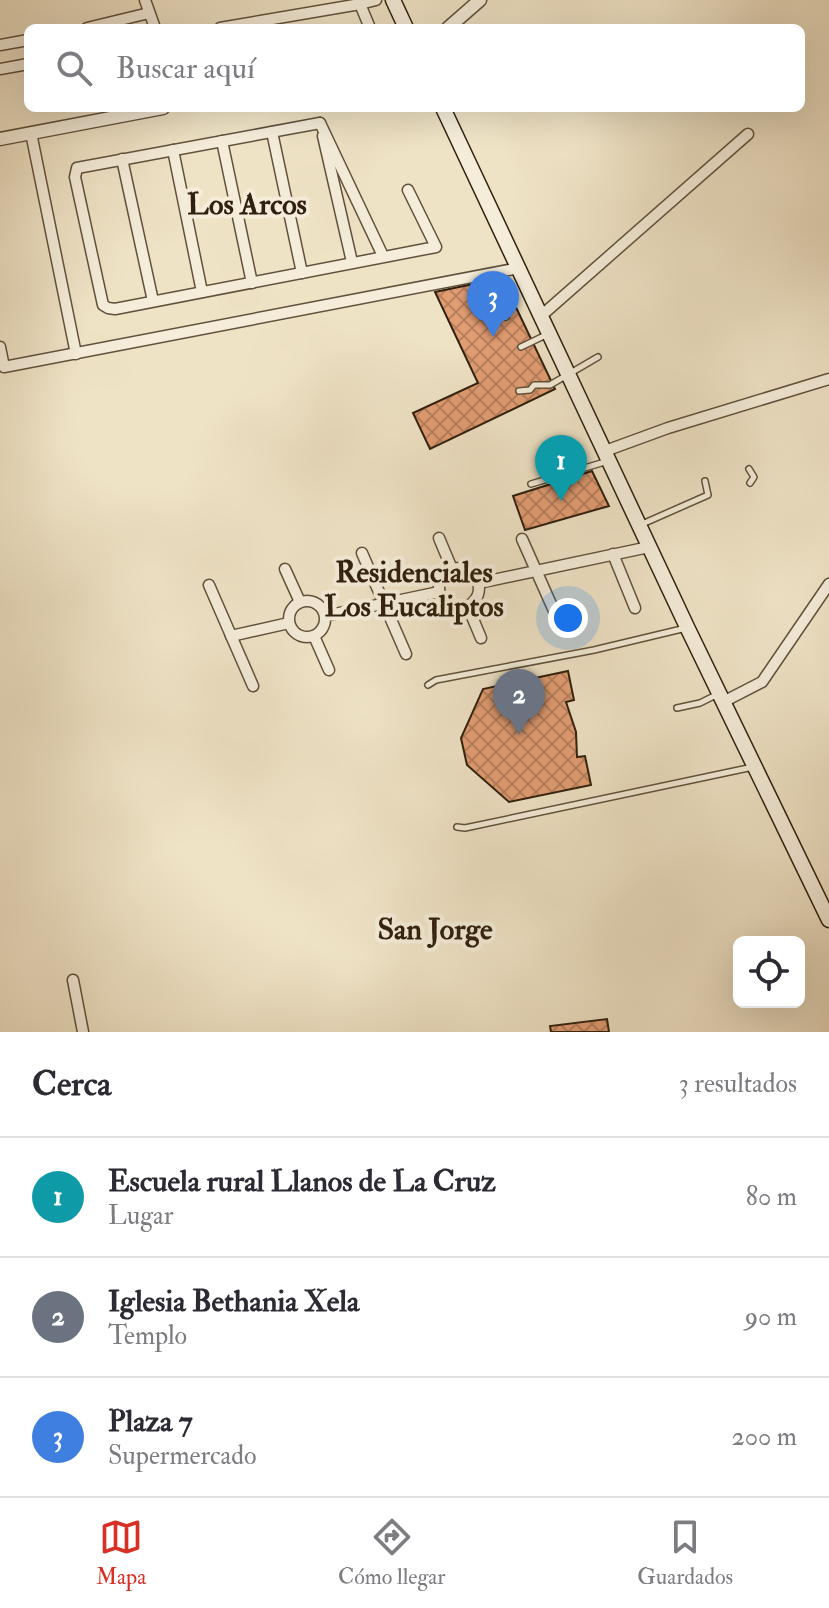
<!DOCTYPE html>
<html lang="es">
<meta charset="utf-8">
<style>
body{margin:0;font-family:"IM FELL Double Pica",serif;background:#f2f2f3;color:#2b2b33}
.controls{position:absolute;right:24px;bottom:24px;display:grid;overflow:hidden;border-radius:12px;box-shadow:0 8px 32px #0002}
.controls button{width:72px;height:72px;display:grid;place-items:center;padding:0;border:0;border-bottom:2px solid #e1e1e2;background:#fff;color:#2b2b33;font:40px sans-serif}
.you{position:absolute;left:568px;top:618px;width:28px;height:28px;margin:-20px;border:6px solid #fff;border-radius:50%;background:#1a73e8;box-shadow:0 0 0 12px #1a73e833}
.badge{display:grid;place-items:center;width:52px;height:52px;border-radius:50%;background:#d93025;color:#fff;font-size:26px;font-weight:700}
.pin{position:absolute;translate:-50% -66px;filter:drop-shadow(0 2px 4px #0008)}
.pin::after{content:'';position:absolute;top:42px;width:28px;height:24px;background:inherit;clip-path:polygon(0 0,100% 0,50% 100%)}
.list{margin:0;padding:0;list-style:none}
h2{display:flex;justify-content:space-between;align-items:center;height:104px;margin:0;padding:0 32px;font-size:34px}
h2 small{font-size:26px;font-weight:400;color:#7c7c81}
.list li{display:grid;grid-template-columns:52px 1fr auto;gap:24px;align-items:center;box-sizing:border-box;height:120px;padding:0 32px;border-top:2px solid #e1e1e2}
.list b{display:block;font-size:30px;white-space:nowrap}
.list p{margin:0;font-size:26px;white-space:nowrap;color:#7c7c81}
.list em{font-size:26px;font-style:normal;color:#7c7c81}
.icon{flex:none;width:44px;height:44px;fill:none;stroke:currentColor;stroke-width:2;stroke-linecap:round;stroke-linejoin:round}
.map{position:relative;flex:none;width:829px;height:1032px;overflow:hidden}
.search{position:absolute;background:#fff;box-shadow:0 8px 32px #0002;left:24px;right:24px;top:24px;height:88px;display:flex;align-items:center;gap:20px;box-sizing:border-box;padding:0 28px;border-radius:12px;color:#7c7c81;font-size:30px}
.sheet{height:464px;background:#fff}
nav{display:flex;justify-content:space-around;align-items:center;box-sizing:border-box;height:112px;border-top:2px solid #e1e1e2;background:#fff;font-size:22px;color:#7c7c81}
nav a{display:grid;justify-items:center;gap:4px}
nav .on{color:#d93025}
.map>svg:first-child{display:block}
.building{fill:url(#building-cross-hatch);stroke:#30200e;stroke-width:2}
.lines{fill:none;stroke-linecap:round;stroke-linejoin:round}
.service-casing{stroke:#60513c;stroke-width:8}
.minor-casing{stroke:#60513c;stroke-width:13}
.tertiary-casing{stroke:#60513c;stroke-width:15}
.secondary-casing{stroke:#30200e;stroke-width:17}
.service{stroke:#f5edda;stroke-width:5}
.minor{stroke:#f5edda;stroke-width:10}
.tertiary{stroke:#f5edda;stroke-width:12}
.secondary{stroke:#f5edda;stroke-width:14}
.labels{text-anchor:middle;stroke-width:8;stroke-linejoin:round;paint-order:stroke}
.neighbourhood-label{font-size:30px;font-weight:bold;fill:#30200e;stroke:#f5edda}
</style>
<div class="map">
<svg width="829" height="1032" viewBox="0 0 829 1032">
<defs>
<pattern id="building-cross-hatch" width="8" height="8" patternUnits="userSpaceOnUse" patternTransform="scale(2)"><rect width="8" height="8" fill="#e39d73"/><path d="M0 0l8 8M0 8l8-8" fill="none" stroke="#b8805d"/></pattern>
</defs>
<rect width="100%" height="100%" fill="#efe3c6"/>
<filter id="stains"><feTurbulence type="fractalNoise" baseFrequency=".0025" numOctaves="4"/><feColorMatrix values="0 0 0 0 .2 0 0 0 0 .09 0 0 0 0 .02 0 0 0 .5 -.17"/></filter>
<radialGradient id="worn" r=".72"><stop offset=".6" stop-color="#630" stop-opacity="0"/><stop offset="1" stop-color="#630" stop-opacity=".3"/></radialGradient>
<g class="building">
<polygon points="502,278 555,389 430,449 413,413 478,383 435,292"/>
<polygon points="592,471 609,506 525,530 513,496"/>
<polygon points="568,671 574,700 566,702 576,732 577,757 585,756 591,785 509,802 467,765 461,738 483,689"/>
<polygon points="607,1019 609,1032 551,1032 550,1026"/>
</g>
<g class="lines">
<defs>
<g id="service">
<path d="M483,317C489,306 500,307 506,317"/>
<polyline points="521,347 548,334"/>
<polyline points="519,391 530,390 534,385 550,385 598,357"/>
<polyline points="749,469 754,477 750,483"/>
<polyline points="531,484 608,461"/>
<polyline points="640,525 708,495 705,481"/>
<polyline points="428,685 436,680 594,650 686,628"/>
<polyline points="677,708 700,703 718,694"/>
<polyline points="457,827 465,828 753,767"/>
</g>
<g id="minor">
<polyline points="145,0 155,28"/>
<polyline points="87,28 149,13"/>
<polyline points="220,28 360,4"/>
<polyline points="370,28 360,4 376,0"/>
<polyline points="0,45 28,40"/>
<polyline points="0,69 28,64"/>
<polyline points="320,123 77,168 75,177 103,305 108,308 115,309 436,247 408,190"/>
<polyline points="320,123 383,256"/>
<polyline points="272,132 302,273"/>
<polyline points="31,133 76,354"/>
<polyline points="323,136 352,262"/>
<polyline points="222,141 252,283"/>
<polyline points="173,150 202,292"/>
<polyline points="122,159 153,301"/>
<polyline points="541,316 748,134"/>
<polyline points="0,347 4,367 519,268"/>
<polyline points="605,451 668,428 829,379"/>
<polyline points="439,538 452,569"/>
<polyline points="522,539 559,622"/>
<polyline points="362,553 406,654"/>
<polyline points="613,554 635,608"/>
<circle cx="459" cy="588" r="20"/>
<polyline points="285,569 300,602"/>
<polyline points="479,583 649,547"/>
<polyline points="209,585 253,686"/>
<circle cx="307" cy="619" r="18"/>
<polyline points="468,607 481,638"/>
<polyline points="325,616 439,592"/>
<polyline points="231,636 289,623"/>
<polyline points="314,636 329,670"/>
<polyline points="723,702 762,682 829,584"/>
<polyline points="73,980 83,1032"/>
</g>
<g id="tertiary">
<polyline points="448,28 480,0"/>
<polyline points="0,139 163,108"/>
</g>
<g id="secondary">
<polyline points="393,0 406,28"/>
<polyline points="443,108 687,627 829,920"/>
</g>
</defs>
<use href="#service" class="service-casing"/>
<use href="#minor" class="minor-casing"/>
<use href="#tertiary" class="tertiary-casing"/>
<use href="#secondary" class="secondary-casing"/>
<use href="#service" class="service"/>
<use href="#minor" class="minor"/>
<use href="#tertiary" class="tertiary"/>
<use href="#secondary" class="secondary"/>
</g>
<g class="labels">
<g class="neighbourhood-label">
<text x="247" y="214">Los Arcos</text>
<text x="414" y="582">Residenciales<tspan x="414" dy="34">Los Eucaliptos</tspan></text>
<text x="435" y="939">San Jorge</text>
</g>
</g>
<rect width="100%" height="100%" filter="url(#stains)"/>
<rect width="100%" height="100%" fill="url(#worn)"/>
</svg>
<div class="controls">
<button><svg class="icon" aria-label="locate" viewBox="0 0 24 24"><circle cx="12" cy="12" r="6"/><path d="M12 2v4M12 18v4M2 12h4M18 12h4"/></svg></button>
</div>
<div class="you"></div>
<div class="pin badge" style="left:561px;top:501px;background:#0f9aa8">1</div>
<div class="pin badge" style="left:519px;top:735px;background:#6b7280">2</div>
<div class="pin badge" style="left:493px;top:337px;background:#3f7fe0">3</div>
<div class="search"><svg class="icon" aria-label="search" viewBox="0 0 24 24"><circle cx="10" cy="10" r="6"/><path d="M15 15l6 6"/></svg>Buscar aquí</div>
</div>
<section class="sheet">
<h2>Cerca<small>3 resultados</small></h2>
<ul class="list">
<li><span class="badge" style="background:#0f9aa8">1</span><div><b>Escuela rural Llanos de La Cruz</b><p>Lugar</p></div><em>80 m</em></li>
<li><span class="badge" style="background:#6b7280">2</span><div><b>Iglesia Bethania Xela</b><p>Templo</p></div><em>90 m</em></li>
<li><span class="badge" style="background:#3f7fe0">3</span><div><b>Plaza 7</b><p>Supermercado</p></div><em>200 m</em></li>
</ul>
</section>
<nav>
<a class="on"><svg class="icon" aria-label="map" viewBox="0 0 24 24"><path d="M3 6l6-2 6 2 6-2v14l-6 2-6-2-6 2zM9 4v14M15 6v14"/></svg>Mapa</a>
<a><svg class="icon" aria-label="directions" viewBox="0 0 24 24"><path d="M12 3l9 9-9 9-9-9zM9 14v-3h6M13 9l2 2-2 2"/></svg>Cómo llegar</a>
<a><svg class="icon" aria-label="saved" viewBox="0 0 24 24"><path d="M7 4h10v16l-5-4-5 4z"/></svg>Guardados</a>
</nav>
